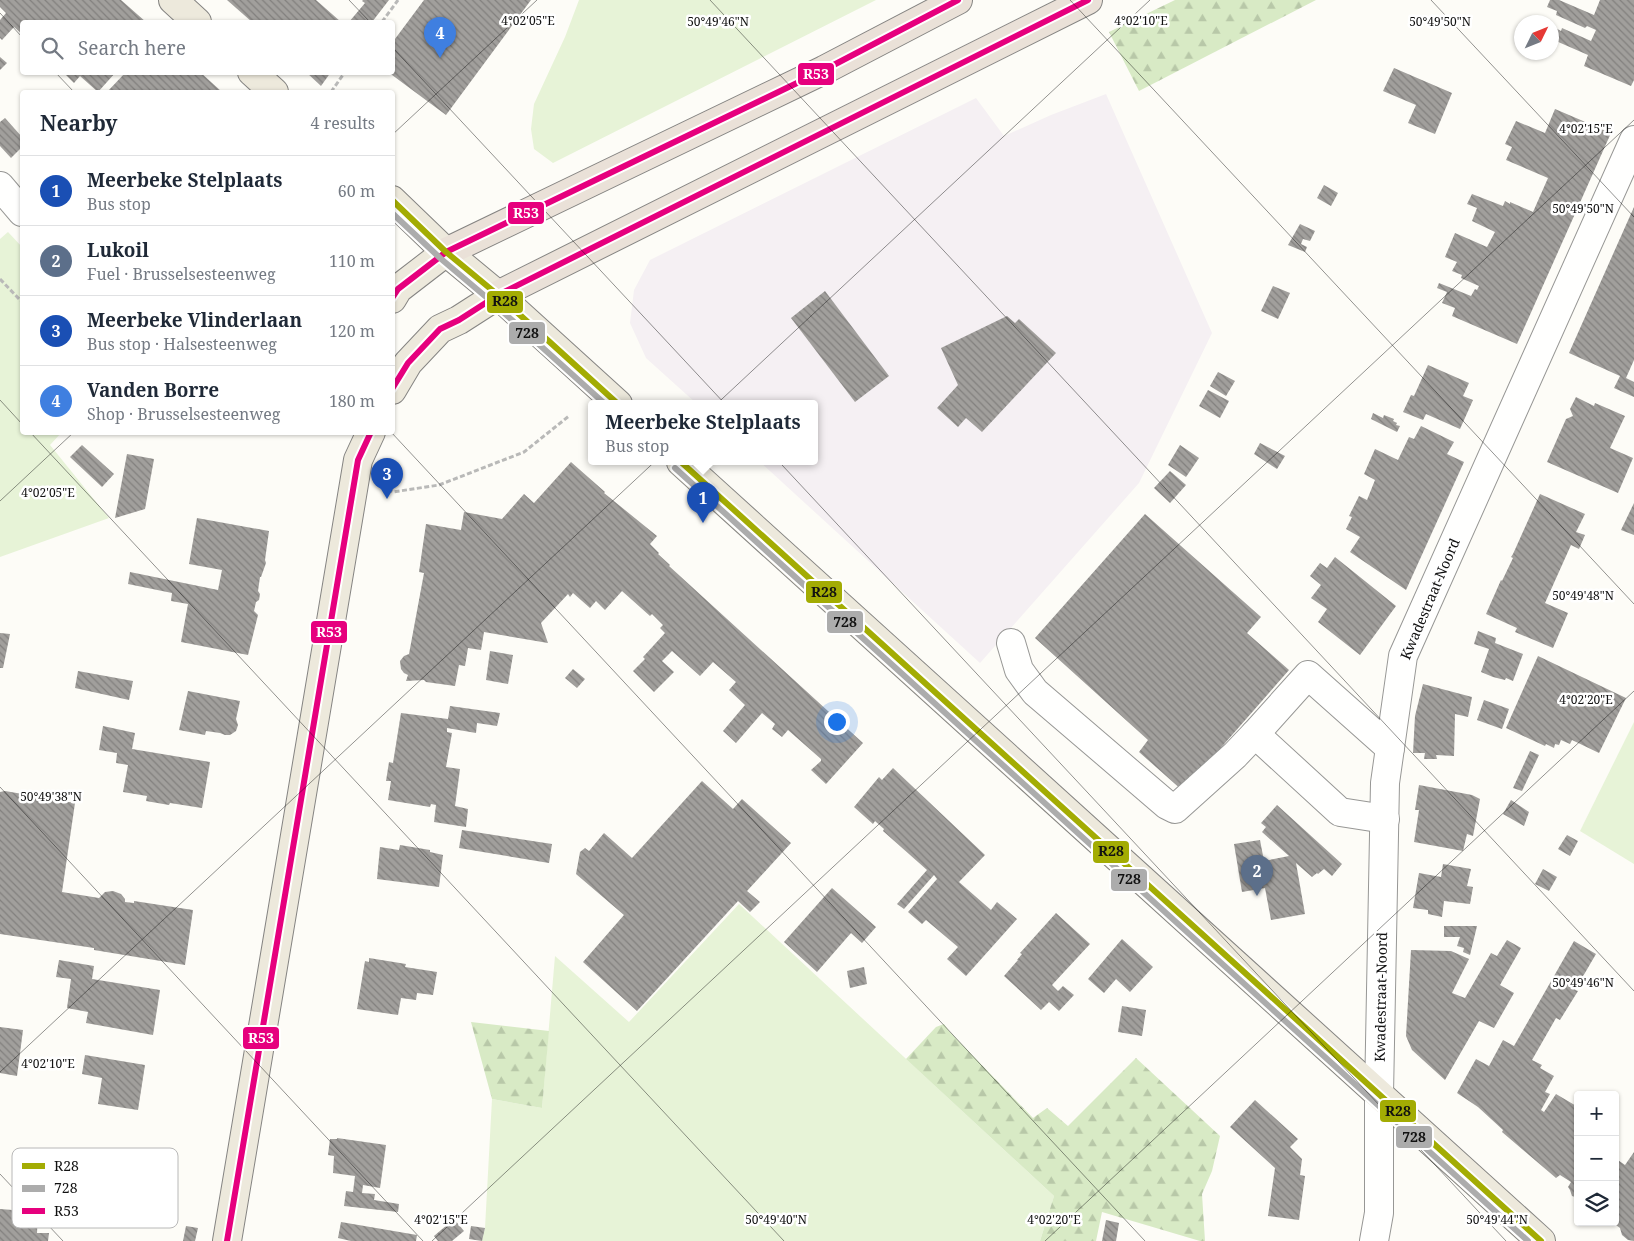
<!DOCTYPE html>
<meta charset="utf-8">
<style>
body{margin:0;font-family:"Noto Serif",serif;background:#f2f2f3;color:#1f2937}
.controls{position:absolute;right:15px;bottom:15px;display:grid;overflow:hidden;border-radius:5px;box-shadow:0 1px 4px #0004}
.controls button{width:45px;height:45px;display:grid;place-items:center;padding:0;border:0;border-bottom:1px solid #e0e1e3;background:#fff;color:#1f2937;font:25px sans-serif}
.compass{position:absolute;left:1514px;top:15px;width:45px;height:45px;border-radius:50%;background:#fff;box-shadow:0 1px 4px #0004;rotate:47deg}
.you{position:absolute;left:836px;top:721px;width:18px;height:18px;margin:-12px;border:4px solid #fff;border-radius:50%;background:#1a73e8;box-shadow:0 0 0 8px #1a73e833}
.badge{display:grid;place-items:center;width:32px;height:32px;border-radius:50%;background:#0b8043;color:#fff;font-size:16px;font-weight:700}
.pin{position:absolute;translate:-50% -41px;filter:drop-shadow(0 1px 2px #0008)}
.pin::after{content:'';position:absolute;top:26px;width:18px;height:15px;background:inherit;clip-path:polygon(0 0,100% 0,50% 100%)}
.popup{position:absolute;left:588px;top:400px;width:230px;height:65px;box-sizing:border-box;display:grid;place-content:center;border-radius:5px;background:#fff;filter:drop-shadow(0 1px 4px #0005);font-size:16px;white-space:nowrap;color:#747a83}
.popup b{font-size:19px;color:#1f2937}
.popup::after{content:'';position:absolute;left:50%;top:100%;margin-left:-10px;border:10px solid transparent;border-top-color:#fff}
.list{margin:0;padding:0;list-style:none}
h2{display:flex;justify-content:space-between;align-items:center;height:65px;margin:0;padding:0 20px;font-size:21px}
h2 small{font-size:16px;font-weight:400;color:#747a83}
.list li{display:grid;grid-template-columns:32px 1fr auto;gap:15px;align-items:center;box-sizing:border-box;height:70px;padding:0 20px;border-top:1px solid #e0e1e3}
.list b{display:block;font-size:19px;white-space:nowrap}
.list p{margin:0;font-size:16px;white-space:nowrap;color:#747a83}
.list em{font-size:16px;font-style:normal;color:#747a83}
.icon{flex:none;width:28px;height:28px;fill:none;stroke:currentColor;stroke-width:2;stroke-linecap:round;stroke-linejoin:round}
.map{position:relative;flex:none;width:1634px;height:1241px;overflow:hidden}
.search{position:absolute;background:#fff;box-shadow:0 1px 4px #0004;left:20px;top:20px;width:375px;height:55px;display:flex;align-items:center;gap:12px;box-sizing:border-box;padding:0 18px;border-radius:5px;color:#747a83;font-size:19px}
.panel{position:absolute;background:#fff;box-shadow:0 1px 4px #0004;left:20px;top:90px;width:375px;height:345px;border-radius:5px}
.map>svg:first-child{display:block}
.industrial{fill:#f5f0f3}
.green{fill:#e7f3d7}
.forest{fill:url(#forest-firs)}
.building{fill:url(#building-back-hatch)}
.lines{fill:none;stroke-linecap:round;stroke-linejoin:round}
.minor-casing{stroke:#979795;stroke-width:30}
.major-casing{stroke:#858482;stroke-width:30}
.highway-casing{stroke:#858482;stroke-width:30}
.path{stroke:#b9b9b8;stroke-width:3;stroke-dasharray:5 2.5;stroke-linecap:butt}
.minor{stroke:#fffffe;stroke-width:28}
.major{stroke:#ede9dc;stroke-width:28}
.highway{stroke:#eae1d8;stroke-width:28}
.bus-1-casing{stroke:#fff;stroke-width:10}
.bus-2-casing{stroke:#fff;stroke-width:10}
.bus-3-casing{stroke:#fff;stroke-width:10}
.bus-1{stroke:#e6007e;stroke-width:6}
.bus-2{stroke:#a3ac03;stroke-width:6}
.bus-3{stroke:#acacac;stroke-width:6}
.ticks{fill:none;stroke:#111;stroke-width:1;stroke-opacity:0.45}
.labels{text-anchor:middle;stroke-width:5;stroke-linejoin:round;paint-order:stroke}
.street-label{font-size:14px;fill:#111;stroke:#fff}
.key{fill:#fff;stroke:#b8b8b8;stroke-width:1}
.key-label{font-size:14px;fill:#111}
.ticks-label{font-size:12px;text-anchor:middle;fill:#111;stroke:#fff;stroke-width:5;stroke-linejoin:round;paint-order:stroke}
.line-badge{stroke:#fff;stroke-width:2}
.badge-label{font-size:14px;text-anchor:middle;font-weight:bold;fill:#fff}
.pale-badge-label{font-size:14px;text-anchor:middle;font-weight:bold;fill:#111}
</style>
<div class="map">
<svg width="1634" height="1241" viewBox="0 0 1634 1241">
<defs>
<pattern id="forest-firs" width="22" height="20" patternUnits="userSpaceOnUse" patternTransform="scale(1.25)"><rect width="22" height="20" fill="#d8eac5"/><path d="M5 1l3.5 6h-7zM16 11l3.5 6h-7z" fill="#b8c8a8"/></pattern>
<pattern id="building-back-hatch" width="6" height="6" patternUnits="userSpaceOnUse" patternTransform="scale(1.25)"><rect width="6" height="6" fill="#a19f9c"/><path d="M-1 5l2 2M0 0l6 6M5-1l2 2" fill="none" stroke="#82807e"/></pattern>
</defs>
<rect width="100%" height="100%" fill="#fdfcf7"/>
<polygon class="industrial" points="1106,94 1212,333 1139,483 980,663 760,462 814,462 814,404 697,404 646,358 630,323 634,290 650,260 976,98 1004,136 1051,115"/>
<g class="green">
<polygon points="579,0 876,0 553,163 534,149 531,129 534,104 565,37"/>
<polygon points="8,232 22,247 22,432 61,433 50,445 109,518 0,557 0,239"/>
<polygon points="1634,722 1634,864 1580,831"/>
<polygon points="739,904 1054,1196 1040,1241 482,1241 485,1228 492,1099 542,1108 555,956 629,1022"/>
</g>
<g class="forest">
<polygon points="1175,0 1316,0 1139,91 1109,32"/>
<polygon points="471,1022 549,1031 542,1108 492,1099"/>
<polygon points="944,1024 949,1031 1033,1118 1047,1108 1068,1126 1136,1058 1220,1136 1212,1171 1202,1194 1205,1241 1200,1241 1102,1212 1096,1241 1040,1241 1054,1196 906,1059 936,1027"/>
</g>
<g class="building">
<polygon points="0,0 121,0 146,22 22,22 22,34 14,27 2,40 0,38 0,20 6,13 0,7"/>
<polygon points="227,0 316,0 341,22 252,22"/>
<polygon points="363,0 389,0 372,22 349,22 365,3 362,1"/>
<polygon points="424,0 531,0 446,115 388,72 392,72 392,43"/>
<polygon points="1550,0 1559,0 1594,15 1600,0 1634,0 1634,80 1631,86 1584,66 1588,55 1556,41 1558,37 1552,35 1552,26 1561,31 1562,28 1591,41 1596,30 1587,26 1585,28 1556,15 1557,11 1547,7"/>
<polygon points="0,57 7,63 0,70"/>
<polygon points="1394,68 1452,93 1435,134 1408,123 1416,105 1383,91"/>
<polygon points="63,72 116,72 98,92 80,76 74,83"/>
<polygon points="126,72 200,72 222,92 107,92"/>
<polygon points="306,72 331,72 321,86"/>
<polygon points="1555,109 1611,133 1517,344 1452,316 1455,308 1442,303 1447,292 1437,288 1439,283 1471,296 1475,289 1477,290 1479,286 1461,278 1462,275 1452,271 1457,262 1445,257 1455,233 1487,247 1495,232 1472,221 1477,208 1467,204 1472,194 1503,206 1505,201 1510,204 1510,202 1533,212 1548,178 1506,160 1512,147 1505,144 1516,121 1545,133"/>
<polygon points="5,118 22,137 22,147 11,158 0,146 0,122"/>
<polygon points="1324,185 1338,193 1331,206 1317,198"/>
<polygon points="1634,207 1634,360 1626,378 1634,382 1634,397 1614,388 1620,376 1569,353"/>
<polygon points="1300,224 1315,231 1310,241 1303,239 1301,244 1307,247 1305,252 1288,245"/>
<polygon points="1273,286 1290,293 1278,319 1261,311"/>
<polygon points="825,291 889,376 855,402 791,318"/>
<polygon points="1007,316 1015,323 1019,319 1056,353 982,432 966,418 958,427 937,408 958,385 941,348"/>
<polygon points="1428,365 1469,383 1463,396 1473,400 1460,429 1426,414 1423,420 1403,412 1411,395 1414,396"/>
<polygon points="1218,372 1235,381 1226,396 1210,386"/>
<polygon points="1208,390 1229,401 1220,418 1199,406"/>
<polygon points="1576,397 1594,406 1595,403 1625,416 1610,448 1633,458 1618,493 1547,462 1566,419 1573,416 1570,409"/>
<polygon points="1373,413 1383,418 1384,415 1394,419 1393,421 1397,423 1396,425 1400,426 1397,432 1371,419"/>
<polygon points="1421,426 1454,442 1447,454 1464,462 1406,590 1350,552 1360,537 1346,529 1352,517 1349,516 1359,496 1367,500 1375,480 1364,474 1375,449 1398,460 1409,437 1414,439"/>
<polygon points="1260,443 1285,456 1277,469 1254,454"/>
<polygon points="82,445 114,474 102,487 70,457"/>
<polygon points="1180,445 1199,458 1186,477 1168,465"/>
<polygon points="127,454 154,459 145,509 115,518"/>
<polygon points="571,462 605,492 604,493 657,536 650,544 659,553 658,554 670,565 669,566 863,743 826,784 811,770 821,761 821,759 788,730 782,737 772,729 775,724 762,713 736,743 723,731 745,705 729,690 736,682 713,662 700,676 672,651 662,661 674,672 654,692 633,671 645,659 643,657 665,633 660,628 663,625 652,614 650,616 622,591 605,610 596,601 590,608 573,593 570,597 568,594 541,623 548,643 484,632 481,650 468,648 465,666 459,665 455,686 426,682 424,680 406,681 408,675 404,673 401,669 400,661 404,656 409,654 424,573 419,572 426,524 461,530 464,512 502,519 524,494 534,503"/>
<polygon points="1170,471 1186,485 1170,503 1154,488"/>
<polygon points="1540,494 1585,514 1576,532 1585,535 1579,549 1571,545 1545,603 1568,613 1553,648 1515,632 1517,628 1486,614 1501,580 1502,581 1513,558 1511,557 1513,554"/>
<polygon points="1634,503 1634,535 1621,530"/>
<polygon points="1145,514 1261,617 1247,633 1289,670 1183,791 1139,752 1148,740 1035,638"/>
<polygon points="197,518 269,531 265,560 266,563 261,577 260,577 258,591 260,594 259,600 256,602 254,611 258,615 248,655 181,642 188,604 171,601 172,593 128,584 130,572 218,590 222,570 189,564"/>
<polygon points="1335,557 1396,606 1360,655 1318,622 1327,609 1311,598 1321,585 1310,576 1320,563 1327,568"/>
<polygon points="1478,631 1496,638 1495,643 1523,654 1513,681 1506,678 1505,680 1493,677 1481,672 1489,649 1474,644"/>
<polygon points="0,633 10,634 3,668 0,668"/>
<polygon points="490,651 513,655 508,684 486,680"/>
<polygon points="1538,656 1626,698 1599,753 1572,740 1570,744 1561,740 1559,745 1555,744 1554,748 1546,744 1545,746 1506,728"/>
<polygon points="573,669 585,679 577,688 565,678"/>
<polygon points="78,671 133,681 129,700 75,688"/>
<polygon points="1423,684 1472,697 1468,717 1455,714 1454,756 1436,755 1437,759 1424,759 1425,753 1413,753 1415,716"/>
<polygon points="188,691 240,701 236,719 238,725 236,731 230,735 225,735 220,733 206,731 205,735 179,730"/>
<polygon points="1484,700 1509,709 1502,729 1477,720"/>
<polygon points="450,706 500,713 497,726 477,723 476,733 447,728 447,732 452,733 446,767 460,769 455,806 468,809 466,827 434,822 436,805 431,804 430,807 388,800 391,781 386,781 389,762 393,763 401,713 448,719"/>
<polygon points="103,726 135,733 132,749 210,762 202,808 170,803 169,805 146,801 147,796 123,792 128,765 116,763 117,753 99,750"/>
<polygon points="1530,751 1539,755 1522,791 1513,788"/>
<polygon points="893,768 985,855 959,882 991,910 997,902 1017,919 966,976 947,959 958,947 926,920 922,924 908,912 937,879 934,875 904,909 897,904 927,870 883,831 884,829 875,821 873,824 854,807 879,777 882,780"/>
<polygon points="702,781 733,809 742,799 791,843 747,891 760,902 750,912 738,901 637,1011 583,962 624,915 576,874 580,852 585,848 589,851 604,833 632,858"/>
<polygon points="1419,785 1472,795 1480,799 1473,836 1467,834 1463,851 1414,842 1419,810 1415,810"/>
<polygon points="5,791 75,803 62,892 99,898 105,892 113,891 121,894 125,899 125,902 134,903 134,901 193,910 185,965 94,950 94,948 0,934 0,792"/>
<polygon points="1511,800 1529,812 1524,826 1503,814"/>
<polygon points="1277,805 1342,864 1332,876 1324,869 1318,874 1317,873 1312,877 1296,863 1305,914 1271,920 1265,888 1242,892 1234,844 1260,840 1264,861 1289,856 1262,832 1266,827 1261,823"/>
<polygon points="462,830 552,844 549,863 459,848"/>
<polygon points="1567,835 1578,841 1570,856 1558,849"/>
<polygon points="400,845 430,850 430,852 443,855 439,887 377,879 380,847 399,850"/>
<polygon points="1443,864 1471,869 1467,886 1473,887 1470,904 1444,901 1442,917 1428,914 1428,910 1413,908 1419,873 1441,877"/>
<polygon points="1543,869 1557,877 1549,891 1535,884"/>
<polygon points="832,888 876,927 862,943 851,933 817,972 784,942"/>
<polygon points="1056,913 1090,944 1052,985 1058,991 1063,986 1074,995 1059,1011 1049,1002 1041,1010 1004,976 1018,960 1017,960 1022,954 1020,953"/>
<polygon points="1444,926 1477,926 1470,955 1463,952 1464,948 1457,946 1460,937 1444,937"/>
<polygon points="1122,939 1153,967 1130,992 1116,979 1104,993 1088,979"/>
<polygon points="1507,940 1521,948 1500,985 1514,993 1494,1028 1479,1021 1445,1080 1412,1050 1406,1036 1411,950 1451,951 1469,959 1452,993 1465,998 1491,953 1497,956"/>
<polygon points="1574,941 1596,954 1575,990 1578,991 1560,1020 1556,1018 1532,1060 1542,1065 1540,1068 1554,1076 1545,1092 1550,1094 1541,1110 1544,1112 1556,1094 1578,1107 1578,1198 1572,1196 1570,1190 1568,1187 1571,1182 1560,1175 1556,1178 1502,1132 1503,1130 1478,1107 1457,1093 1476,1059 1489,1066 1503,1040 1514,1046"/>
<polygon points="369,958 406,964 405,967 437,972 433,995 417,993 416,1000 401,998 398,1015 357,1009 365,961 369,962"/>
<polygon points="59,960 94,966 92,979 160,990 153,1035 86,1023 88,1012 67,1008 71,979 56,977"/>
<polygon points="864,967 867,984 850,988 847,971"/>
<polygon points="1122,1006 1146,1010 1142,1036 1118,1032"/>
<polygon points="0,1027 23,1030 17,1076 0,1073"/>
<polygon points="85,1055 145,1065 138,1110 98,1104 102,1078 82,1074"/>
<polygon points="1255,1100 1298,1139 1290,1147 1302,1159 1300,1175 1305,1176 1299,1220 1268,1216 1275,1168 1230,1127"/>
<polygon points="337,1138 386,1145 380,1188 363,1185 362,1193 375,1194 374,1200 399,1204 398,1212 344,1206 346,1191 353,1192 355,1176 333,1173 334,1156 328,1155 330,1139 337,1139"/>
<polygon points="1634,1152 1634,1241 1628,1240 1622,1235 1620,1228 1612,1222 1615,1222 1615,1158 1625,1165"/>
<polygon points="0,1209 38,1212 37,1233 49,1233 48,1241 0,1241"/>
<polygon points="454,1219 464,1231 452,1241 438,1241 434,1236"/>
<polygon points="1106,1220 1119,1223 1116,1241 1102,1241"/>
<polygon points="341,1222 417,1235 416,1241 351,1241 338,1238"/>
<polygon points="186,1226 198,1228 195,1241 183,1241"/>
<polygon points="471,1226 485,1228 482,1241 469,1239"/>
</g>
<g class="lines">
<defs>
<g id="minor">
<polyline points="0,186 22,212"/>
<polyline points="1011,643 1019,670 1035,692 1167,805 1175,809 1235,755 1255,734 1340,812 1385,819"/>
<polyline points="1255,734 1308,675 1390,748"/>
<polyline points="1374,1241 1379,1213 1379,1095 1385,783 1403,656 1634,140"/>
</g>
<g id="major">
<polyline points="173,0 197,22"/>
<polyline points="252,72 274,92"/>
<polyline points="392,200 446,252 498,295 618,404"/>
<polyline points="392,299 398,289 446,252"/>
<polyline points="392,390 408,363 440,329 459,320 498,295"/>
<polyline points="681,462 1541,1241"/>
<polyline points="227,1241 358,460 371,432"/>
</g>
<g id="highway">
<polyline points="446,252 824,70 958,0"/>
<polyline points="498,295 1088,0"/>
</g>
</defs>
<use href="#minor" class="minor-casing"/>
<use href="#major" class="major-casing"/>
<use href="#highway" class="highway-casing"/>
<g class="path">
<polyline points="382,22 398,0"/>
<polyline points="331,92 345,72"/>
<polyline points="0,279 22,302"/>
<polyline points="381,486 393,492 439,485 524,452 569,416"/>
</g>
<use href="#minor" class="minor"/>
<use href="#major" class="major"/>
<use href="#highway" class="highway"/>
<defs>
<g id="bus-1">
<polyline points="392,298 398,289 446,252 824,70 958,0"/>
<polyline points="392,389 408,363 440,329 459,320 498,295 1088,0"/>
<polyline points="227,1241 358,460 371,432"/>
</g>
<g id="bus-2">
<polyline points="392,200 446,252 498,295 618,404"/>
<polyline points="681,462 1541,1241"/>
</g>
<g id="bus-3">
<polyline points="392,213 440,258 492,302 605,404"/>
<polyline points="675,468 1528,1241"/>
</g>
</defs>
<use href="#bus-1" class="bus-1-casing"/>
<use href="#bus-2" class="bus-2-casing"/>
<use href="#bus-3" class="bus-3-casing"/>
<use href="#bus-1" class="bus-1"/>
<use href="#bus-2" class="bus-2"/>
<use href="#bus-3" class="bus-3"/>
</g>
<path class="ticks" d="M349,0L370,22M710,0L1634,991M1070,0L1634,604M1431,0L1634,217M0,13L22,37M392,47L1506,1241M55,72L74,92M392,135L537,0M0,400L22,424M30,432L784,1241M391,432L1145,1241M0,501L74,432M0,787L423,1241M0,1072L1150,0M0,1174L63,1241M432,1241L1634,120M1045,1241L1634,691"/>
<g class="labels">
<g class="street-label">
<text transform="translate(1430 599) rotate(-67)" y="5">Kwadestraat-Noord</text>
<text transform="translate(1381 997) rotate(-89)" y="5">Kwadestraat-Noord</text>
</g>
</g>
<rect x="12" y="1148" width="166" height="80" rx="8" class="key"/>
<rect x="22" y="1163" width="23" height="6" fill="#a3ac03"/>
<rect x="22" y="1185" width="23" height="7" fill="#acacac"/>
<rect x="22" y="1208" width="23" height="6" fill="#e6007e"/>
<g class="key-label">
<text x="54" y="1171">R28</text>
<text x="54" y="1193">728</text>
<text x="54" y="1216">R53</text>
</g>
<g class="ticks-label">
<text x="528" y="25">4°02'05"E</text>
<text x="1141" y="25">4°02'10"E</text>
<text x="718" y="26">50°49'46"N</text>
<text x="1440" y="26">50°49'50"N</text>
<text x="1586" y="133">4°02'15"E</text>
<text x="1583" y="213">50°49'50"N</text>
<text x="48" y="497">4°02'05"E</text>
<text x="1583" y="600">50°49'48"N</text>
<text x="1586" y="704">4°02'20"E</text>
<text x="51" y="801">50°49'38"N</text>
<text x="1583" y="987">50°49'46"N</text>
<text x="48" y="1068">4°02'10"E</text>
<text x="776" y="1224">50°49'40"N</text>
<text x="1497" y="1224">50°49'44"N</text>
<text x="441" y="1224">4°02'15"E</text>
<text x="1054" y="1224">4°02'20"E</text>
</g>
<g class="line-badge">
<rect x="797" y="62" width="38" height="24" rx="5" fill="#e6007e"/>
<rect x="507" y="201" width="38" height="24" rx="5" fill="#e6007e"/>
<rect x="486" y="290" width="38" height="24" rx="5" fill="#a3ac03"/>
<rect x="508" y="321" width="38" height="24" rx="5" fill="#acacac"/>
<rect x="805" y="580" width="38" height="24" rx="5" fill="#a3ac03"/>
<rect x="826" y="610" width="38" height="24" rx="5" fill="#acacac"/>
<rect x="310" y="620" width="38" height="24" rx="5" fill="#e6007e"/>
<rect x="1092" y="840" width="38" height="24" rx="5" fill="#a3ac03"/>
<rect x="1110" y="868" width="38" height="24" rx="5" fill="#acacac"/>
<rect x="242" y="1026" width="38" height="24" rx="5" fill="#e6007e"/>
<rect x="1379" y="1099" width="38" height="24" rx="5" fill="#a3ac03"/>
<rect x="1395" y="1125" width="38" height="24" rx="5" fill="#acacac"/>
</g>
<g class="badge-label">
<text x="816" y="79">R53</text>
<text x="526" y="218">R53</text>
<text x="329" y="637">R53</text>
<text x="261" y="1043">R53</text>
</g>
<g class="pale-badge-label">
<text x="505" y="306">R28</text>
<text x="527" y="338">728</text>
<text x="824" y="597">R28</text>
<text x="845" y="627">728</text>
<text x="1111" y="856">R28</text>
<text x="1129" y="884">728</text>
<text x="1398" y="1116">R28</text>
<text x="1414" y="1142">728</text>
</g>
</svg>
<div class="controls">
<button>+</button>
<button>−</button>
<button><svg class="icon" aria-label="layers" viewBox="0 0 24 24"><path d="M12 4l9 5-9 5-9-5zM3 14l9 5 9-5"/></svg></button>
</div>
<svg class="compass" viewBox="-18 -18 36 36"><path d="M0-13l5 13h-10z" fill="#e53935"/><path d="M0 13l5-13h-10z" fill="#747a83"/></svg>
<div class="you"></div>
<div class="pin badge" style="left:703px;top:523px;background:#1a4fb4">1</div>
<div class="popup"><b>Meerbeke Stelplaats</b>Bus stop</div>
<div class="pin badge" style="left:1257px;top:896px;background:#5c6f8a">2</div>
<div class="pin badge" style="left:387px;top:499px;background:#1a4fb4">3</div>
<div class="pin badge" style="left:440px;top:58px;background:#3f7fe0">4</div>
<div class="search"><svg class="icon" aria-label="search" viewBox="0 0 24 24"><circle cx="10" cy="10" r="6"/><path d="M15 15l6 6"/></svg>Search here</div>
<section class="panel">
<h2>Nearby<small>4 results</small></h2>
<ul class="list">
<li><span class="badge" style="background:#1a4fb4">1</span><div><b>Meerbeke Stelplaats</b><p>Bus stop</p></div><em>60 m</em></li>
<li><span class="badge" style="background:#5c6f8a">2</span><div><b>Lukoil</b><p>Fuel · Brusselsesteenweg</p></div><em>110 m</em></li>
<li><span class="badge" style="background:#1a4fb4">3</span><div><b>Meerbeke Vlinderlaan</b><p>Bus stop · Halsesteenweg</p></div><em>120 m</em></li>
<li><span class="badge" style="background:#3f7fe0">4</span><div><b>Vanden Borre</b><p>Shop · Brusselsesteenweg</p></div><em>180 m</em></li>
</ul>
</section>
</div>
